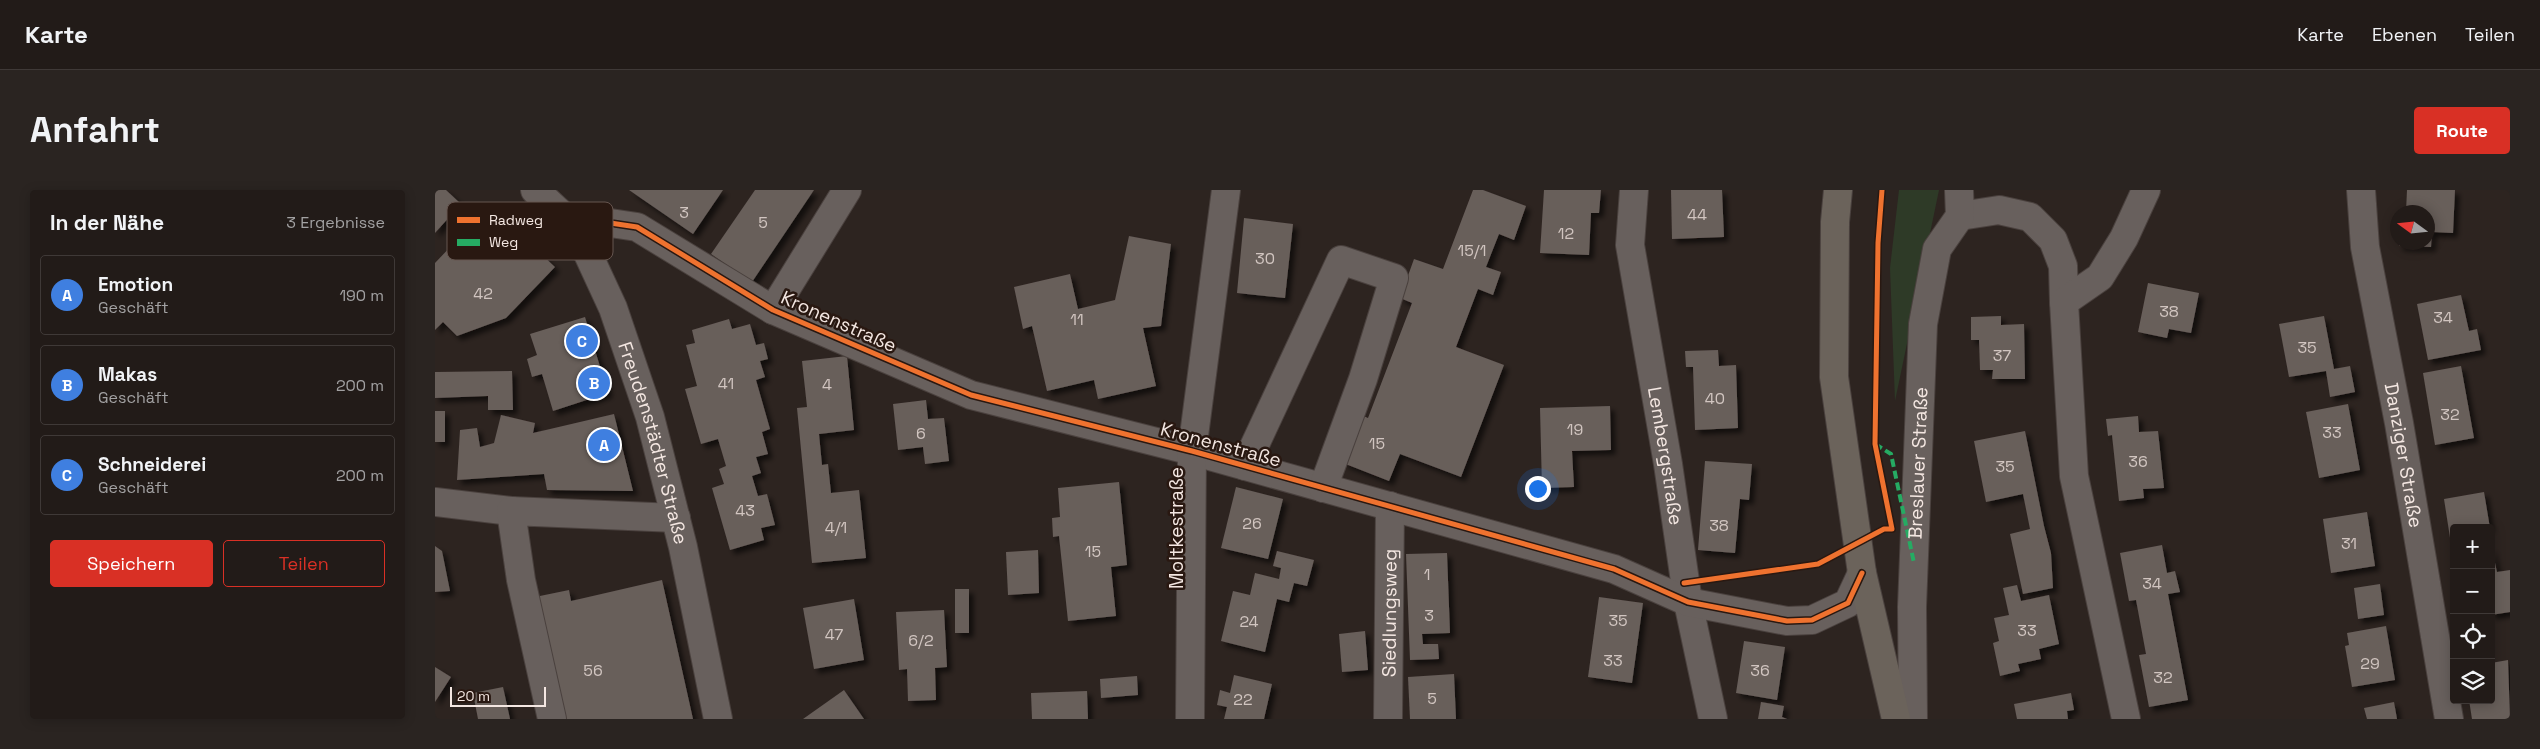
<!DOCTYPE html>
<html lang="de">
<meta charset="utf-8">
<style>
body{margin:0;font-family:"Space Grotesk",sans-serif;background:#2a2421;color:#f1f3f6}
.controls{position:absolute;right:15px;bottom:15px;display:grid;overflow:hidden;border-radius:5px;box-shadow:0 2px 12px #0003}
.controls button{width:45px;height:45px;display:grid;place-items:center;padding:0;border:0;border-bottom:1px solid #3f3937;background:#221b18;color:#f1f3f6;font:25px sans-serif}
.compass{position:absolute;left:1955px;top:15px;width:45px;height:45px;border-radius:50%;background:#221b18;box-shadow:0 2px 12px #0003;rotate:285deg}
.scale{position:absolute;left:15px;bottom:12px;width:96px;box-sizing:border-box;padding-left:5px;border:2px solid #f4e7e2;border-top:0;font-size:14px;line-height:18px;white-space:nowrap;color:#f4e7e2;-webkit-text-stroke:4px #291811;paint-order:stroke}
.you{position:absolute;left:1102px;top:298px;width:18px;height:18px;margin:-12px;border:4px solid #fff;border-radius:50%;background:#1a73e8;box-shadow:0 0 0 8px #1a73e833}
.badge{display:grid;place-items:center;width:32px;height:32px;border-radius:50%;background:#d93025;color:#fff;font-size:16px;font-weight:700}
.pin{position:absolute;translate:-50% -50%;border:2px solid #fff;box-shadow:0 1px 5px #0006}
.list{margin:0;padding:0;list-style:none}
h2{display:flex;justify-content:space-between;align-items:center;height:65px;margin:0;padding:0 20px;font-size:21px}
h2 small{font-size:16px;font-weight:400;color:#a2a1a2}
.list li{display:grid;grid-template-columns:32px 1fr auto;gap:15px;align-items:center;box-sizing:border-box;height:80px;margin:0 10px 10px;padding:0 10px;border:1px solid #3f3937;border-radius:5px}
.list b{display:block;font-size:19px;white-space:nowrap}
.list p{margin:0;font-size:16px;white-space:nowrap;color:#a2a1a2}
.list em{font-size:16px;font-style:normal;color:#a2a1a2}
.actions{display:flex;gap:10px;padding:15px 20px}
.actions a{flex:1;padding:11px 0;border:1px solid #d93025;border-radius:5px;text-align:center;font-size:18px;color:#d93025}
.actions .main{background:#d93025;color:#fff}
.icon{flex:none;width:28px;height:28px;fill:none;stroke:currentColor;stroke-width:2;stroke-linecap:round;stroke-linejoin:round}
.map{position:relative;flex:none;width:2075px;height:529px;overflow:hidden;border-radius:5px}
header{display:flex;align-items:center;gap:30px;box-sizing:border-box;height:70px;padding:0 25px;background:#221b18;border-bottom:1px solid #3f3937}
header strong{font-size:24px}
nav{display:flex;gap:28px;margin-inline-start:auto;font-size:18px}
.intro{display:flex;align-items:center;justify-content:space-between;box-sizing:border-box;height:120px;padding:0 30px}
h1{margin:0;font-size:35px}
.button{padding:12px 22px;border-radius:5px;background:#d93025;color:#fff;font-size:18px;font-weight:700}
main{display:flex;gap:30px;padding:0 30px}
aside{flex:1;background:#221b18;border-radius:5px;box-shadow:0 2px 12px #0003}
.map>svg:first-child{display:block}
.green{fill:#2e3a27}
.building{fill:#685e5a;filter:url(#shadow)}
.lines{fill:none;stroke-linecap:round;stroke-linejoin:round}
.minor-casing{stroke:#4a413e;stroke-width:30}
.major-casing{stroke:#4a413e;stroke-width:30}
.minor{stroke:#68605d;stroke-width:28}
.major{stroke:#6b635b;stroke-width:28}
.quiet{stroke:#26ab63;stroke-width:4;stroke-dasharray:8 4;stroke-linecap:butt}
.cycleway-casing{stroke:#291811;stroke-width:8}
.cycleway{stroke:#ef722f;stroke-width:5}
.labels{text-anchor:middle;stroke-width:5;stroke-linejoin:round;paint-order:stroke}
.number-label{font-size:16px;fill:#d1c5c0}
.street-label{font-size:19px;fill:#f4e7e2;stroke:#291811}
.key{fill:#291811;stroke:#665650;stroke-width:1}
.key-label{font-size:14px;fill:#f4e7e2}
</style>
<header>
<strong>Karte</strong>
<nav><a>Karte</a><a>Ebenen</a><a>Teilen</a></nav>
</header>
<div class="intro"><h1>Anfahrt</h1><a class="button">Route</a></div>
<main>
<aside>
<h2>In der Nähe<small>3 Ergebnisse</small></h2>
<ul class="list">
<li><span class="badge" style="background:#3f7fe0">A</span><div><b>Emotion</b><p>Geschäft</p></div><em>190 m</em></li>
<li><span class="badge" style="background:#3f7fe0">B</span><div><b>Makas</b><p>Geschäft</p></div><em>200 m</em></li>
<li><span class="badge" style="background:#3f7fe0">C</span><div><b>Schneiderei</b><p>Geschäft</p></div><em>200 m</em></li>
</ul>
<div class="actions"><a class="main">Speichern</a><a>Teilen</a></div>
</aside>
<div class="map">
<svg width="2075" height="529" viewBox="0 0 2075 529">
<defs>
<filter id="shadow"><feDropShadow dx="4.5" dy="4.5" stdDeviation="2.5" flood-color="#0009"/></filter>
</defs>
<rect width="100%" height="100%" fill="#2d2420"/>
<polygon class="green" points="1464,0 1504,0 1460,211 1455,78"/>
<g class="building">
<polygon points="0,0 11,0 26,14 0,43"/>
<polygon points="194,0 288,0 258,44"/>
<polygon points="320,0 379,0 317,92 276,64"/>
<polygon points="1038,0 1048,0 1091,16 1079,50 1064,44 1051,77 1066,82 1058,105 1043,99 1021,157 1069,175 1026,287 965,264 954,291 908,273 926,225 933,228 977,113 965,108 979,69 1008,79"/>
<polygon points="1109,0 1166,0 1164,23 1156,23 1154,65 1105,63"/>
<polygon points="1236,0 1287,0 1289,47 1237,49"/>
<polygon points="1972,0 2020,0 2018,43 1997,42 1996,57 1964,56 1964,52 1992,52 1992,22 1971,22"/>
<polygon points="809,28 858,34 850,108 802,103"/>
<polygon points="40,31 76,65 90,49 120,77 71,128 22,146 8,132 0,140 0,73"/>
<polygon points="694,46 736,54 726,136 708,138 721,196 663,209 659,190 612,201 597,136 588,139 579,97 635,84 643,119 680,110"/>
<polygon points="1713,93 1764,103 1756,143 1734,139 1732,148 1703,142"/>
<polygon points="2026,105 2034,141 2042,139 2046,160 1993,170 1982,114"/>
<polygon points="1566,126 1566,135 1589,134 1590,189 1557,189 1558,180 1545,180 1544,150 1536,150 1536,127"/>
<polygon points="1889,126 1899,179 1915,176 1920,202 1895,207 1891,181 1854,187 1844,134"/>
<polygon points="150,127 173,203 118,221 107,184 97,187 92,169 102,165 95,144"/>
<polygon points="294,129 297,139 315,134 321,155 329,153 333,169 325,171 330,187 321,190 335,239 327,242 333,264 321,267 326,283 317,286 323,306 332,304 340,335 326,338 329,350 295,360 277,298 289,294 284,279 291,276 283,249 266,254 250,199 262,196 251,155 260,153 257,140"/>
<polygon points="1283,160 1284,176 1301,175 1303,238 1260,240 1258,177 1251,177 1250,161"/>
<polygon points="412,166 419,240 384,244 387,275 393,274 396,303 424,300 431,368 377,373 362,218 372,217 367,171"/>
<polygon points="2026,176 2039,248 2000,255 1988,183"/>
<polygon points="77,181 78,220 53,220 53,206 0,208 0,182"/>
<polygon points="491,210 493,229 509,228 514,271 490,274 488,257 463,260 458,214"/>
<polygon points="1913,214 1925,280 1884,288 1871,222"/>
<polygon points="1175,216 1176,260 1137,261 1139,297 1107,298 1105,218"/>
<rect x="0" y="221" width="10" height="31"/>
<polygon points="179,224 198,301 112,300 109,284 22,290 25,240 42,238 45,257 59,253 66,225 100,233 98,243"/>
<polygon points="1703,226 1704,242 1723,241 1729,298 1708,299 1709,308 1684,311 1677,245 1673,246 1671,229"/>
<polygon points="1590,241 1609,336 1616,363 1618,398 1588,404 1575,344 1595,339 1588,304 1551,312 1539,251"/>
<polygon points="1270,271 1317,274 1314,310 1305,309 1300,363 1263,360"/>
<polygon points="684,292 692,375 676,377 681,426 633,431 624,346 618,347 617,328 625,327 623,298"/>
<polygon points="801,297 848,309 833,369 786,358"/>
<polygon points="2049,302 2055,338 2019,338 2018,367 2009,309"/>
<polygon points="1932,322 1940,376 1896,383 1888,329"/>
<polygon points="1727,355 1732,383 1740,381 1745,402 1733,404 1753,510 1714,517 1704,465 1711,464 1701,410 1694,411 1685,363"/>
<polygon points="2056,355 2062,382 2075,380 2075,422 2056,425"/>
<polygon points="0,356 7,361 15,401 0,402"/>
<polygon points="603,360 604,403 573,405 571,362"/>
<polygon points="842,361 879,370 872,396 859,393 854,412 842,409 830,462 786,451 798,401 815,405 820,383 844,389 846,378 838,376"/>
<polygon points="1012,363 1015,443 987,444 988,454 1003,454 1004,469 975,470 971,364"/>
<polygon points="227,390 258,529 127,529 100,407 134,400 136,411"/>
<polygon points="1945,394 1949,425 1923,429 1919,398"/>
<polygon points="1582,395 1586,411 1614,405 1624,454 1604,459 1606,469 1583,474 1585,481 1565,486 1558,453 1564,451 1559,428 1574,425 1568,398"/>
<rect x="520" y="399" width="14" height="44"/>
<polygon points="1164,407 1208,413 1197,493 1153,487"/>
<polygon points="419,409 429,470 379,479 368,418"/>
<polygon points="509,420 512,477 500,478 501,510 473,511 472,479 464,480 461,422"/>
<polygon points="1951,436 1960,490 1917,497 1910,456 1914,455 1912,443"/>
<polygon points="930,441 933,480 907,482 904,444"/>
<polygon points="1309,451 1350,457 1342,510 1301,503"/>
<polygon points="2073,470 2075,529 2037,529 2034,510 2056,510 2056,473"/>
<polygon points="0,477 16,487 0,512"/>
<polygon points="1019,484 1021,529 975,529 973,487"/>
<polygon points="799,485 837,494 829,529 789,529 792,517 782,515 785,500 795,503"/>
<polygon points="702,486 703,505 666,508 665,489"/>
<polygon points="68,497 75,529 43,529 38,503"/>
<polygon points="409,500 429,529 368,529"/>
<polygon points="652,501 653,529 597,529 596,503"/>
<polygon points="1636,503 1639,520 1632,521 1633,529 1582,529 1579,514"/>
<polygon points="1326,512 1349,516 1347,527 1352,529 1323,529"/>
<polygon points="1959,512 1962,529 1932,529 1929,518"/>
</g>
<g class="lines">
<defs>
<g id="minor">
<path id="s1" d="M100,0L141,38L178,118L215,227L248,357L283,529"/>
<path id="s2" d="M1199,0L1195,55L1233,274L1253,412L1278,529"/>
<path id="s3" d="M1926,0L1930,57L1964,233L2014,529"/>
<polyline points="1525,26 1564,20 1595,27 1618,50 1628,76 1629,112"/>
<polyline points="141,38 162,31 202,37 338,120 536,205 757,261 1179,379 1253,412 1352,431 1377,430 1413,413 1427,383"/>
<polyline points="338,120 412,0"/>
<polyline points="810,276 906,70 959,88 928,189 888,298"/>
<polyline points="0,312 76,321"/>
<polyline points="117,529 86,390 76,321 241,328"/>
<polyline points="755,529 757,261 791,0"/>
<path id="s4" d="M953,529L955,316"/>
<path id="s5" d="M1478,529L1477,417L1488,134L1502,59L1525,26L1524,0"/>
<polyline points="1691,529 1639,286 1629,112 1665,87 1689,48 1711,0"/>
</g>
<polyline id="major" points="1403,0 1400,32 1399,187 1427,383 1461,529"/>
</defs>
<use href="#minor" class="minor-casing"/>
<use href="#major" class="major-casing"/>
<use href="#minor" class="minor"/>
<use href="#major" class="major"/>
<polyline class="quiet" points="1440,254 1456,264 1479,373"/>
<defs>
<g id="cycleway">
<polyline points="141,38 162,31 202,37 338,120 536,205 757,261 1179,379 1253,412 1352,431 1377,430 1413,413 1427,383"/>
<polyline points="1249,393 1383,374 1449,339 1457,339 1440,254 1443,53 1447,0"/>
</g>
</defs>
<use href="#cycleway" class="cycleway-casing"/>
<use href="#cycleway" class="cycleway"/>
</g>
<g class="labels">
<g class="number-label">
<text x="249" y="28">3</text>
<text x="1262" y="30">44</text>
<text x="328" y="38">5</text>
<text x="1131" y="49">12</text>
<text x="1037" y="66">15/1</text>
<text x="830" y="74">30</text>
<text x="48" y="109">42</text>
<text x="1734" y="127">38</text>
<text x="2008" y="133">34</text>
<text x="642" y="135">11</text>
<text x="1872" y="163">35</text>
<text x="1567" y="171">37</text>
<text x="291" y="199">41</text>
<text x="392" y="200">4</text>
<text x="1280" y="214">40</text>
<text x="2015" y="230">32</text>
<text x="1140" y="245">19</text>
<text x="1897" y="248">33</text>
<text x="486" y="249">6</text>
<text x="942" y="259">15</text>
<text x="1703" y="277">36</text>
<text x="1570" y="282">35</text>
<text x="310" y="326">43</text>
<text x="817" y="339">26</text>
<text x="1284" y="341">38</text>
<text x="401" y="343">4/1</text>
<text x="1914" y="359">31</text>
<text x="658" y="367">15</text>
<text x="992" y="390">1</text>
<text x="1717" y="399">34</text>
<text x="994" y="431">3</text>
<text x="1183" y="436">35</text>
<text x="814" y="437">24</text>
<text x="1592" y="446">33</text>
<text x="399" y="450">47</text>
<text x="486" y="456">6/2</text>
<text x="1178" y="476">33</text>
<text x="1935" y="479">29</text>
<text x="158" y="486">56</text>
<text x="1325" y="486">36</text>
<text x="1728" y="493">32</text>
<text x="997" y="514">5</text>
<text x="808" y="515">22</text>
</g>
<g class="street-label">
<text transform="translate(404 131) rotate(24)" y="7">Kronenstraße</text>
<text dy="7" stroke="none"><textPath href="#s1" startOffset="285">Freudenstädter Straße</textPath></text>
<text transform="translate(786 254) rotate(15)" y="7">Kronenstraße</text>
<text dy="7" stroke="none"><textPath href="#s2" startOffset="269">Lembergstraße</textPath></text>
<text dy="7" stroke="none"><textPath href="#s3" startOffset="269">Danziger Straße</textPath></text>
<text dy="7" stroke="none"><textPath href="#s5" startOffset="256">Breslauer Straße</textPath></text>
<text transform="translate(741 338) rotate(-90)" y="7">Moltkestraße</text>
<text dy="7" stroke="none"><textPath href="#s4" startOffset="106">Siedlungsweg</textPath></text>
</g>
</g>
<rect x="12" y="12" width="166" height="58" rx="8" class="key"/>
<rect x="22" y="27" width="23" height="6" fill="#ef722f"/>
<rect x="22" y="49" width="23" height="7" fill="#26ab63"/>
<g class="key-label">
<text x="54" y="35">Radweg</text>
<text x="54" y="57">Weg</text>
</g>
</svg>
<div class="controls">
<button>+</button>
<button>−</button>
<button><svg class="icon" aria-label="locate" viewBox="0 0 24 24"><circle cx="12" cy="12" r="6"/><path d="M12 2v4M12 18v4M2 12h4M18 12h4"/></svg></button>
<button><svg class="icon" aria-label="layers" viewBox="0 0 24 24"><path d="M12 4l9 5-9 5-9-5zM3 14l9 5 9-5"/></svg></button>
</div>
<svg class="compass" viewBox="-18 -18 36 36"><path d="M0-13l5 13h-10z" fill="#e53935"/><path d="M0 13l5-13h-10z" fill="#a2a1a2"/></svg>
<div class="scale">20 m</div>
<div class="you"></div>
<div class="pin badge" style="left:169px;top:255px;background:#3f7fe0">A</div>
<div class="pin badge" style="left:159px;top:193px;background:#3f7fe0">B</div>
<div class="pin badge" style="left:147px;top:151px;background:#3f7fe0">C</div>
</div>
</main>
